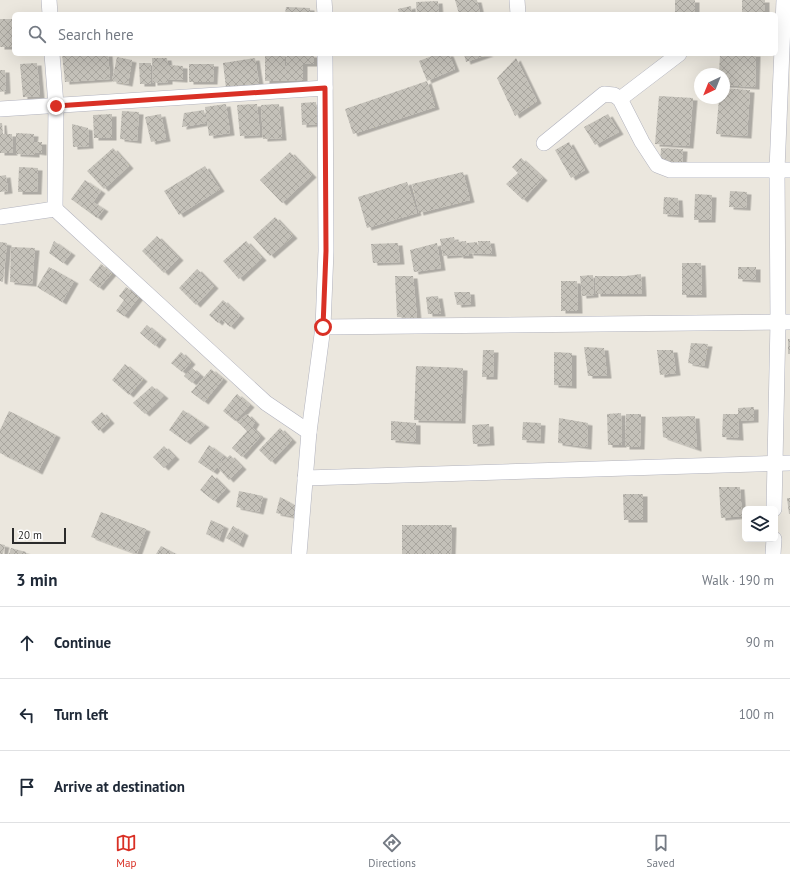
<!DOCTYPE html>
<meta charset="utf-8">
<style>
body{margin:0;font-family:"PT Sans",sans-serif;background:#f6f6f7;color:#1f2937}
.controls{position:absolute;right:12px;bottom:12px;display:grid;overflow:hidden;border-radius:6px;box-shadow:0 4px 16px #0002}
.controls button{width:36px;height:36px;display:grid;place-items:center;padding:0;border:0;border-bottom:1px solid #e0e1e3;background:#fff;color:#1f2937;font:20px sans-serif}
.compass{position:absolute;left:694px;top:68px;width:36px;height:36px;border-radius:50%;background:#fff;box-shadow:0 4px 16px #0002;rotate:223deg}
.scale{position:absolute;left:12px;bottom:10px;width:54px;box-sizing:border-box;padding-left:4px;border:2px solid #2b2b2b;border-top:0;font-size:11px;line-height:14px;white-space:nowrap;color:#2b2b2b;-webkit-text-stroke:3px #fff;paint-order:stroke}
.stop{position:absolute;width:12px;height:12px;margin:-9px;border:3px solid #d93025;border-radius:50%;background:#fff}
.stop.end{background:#d93025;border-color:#fff;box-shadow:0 1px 4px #0008}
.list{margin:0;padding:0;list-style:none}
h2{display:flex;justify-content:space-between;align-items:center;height:52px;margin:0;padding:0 16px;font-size:17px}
h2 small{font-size:13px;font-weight:400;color:#747a83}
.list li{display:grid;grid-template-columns:26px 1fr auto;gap:12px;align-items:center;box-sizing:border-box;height:72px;padding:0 16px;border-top:1px solid #e0e1e3}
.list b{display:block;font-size:15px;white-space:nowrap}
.list em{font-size:13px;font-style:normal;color:#747a83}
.icon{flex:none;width:22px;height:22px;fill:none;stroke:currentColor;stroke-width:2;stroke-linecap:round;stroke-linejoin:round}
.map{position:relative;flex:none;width:790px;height:554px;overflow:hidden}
.search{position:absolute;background:#fff;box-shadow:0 4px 16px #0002;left:12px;right:12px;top:12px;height:44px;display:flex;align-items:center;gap:10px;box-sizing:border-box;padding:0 14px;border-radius:6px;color:#747a83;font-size:15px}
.sheet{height:268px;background:#fff}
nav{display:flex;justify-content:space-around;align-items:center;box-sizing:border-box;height:56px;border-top:1px solid #e0e1e3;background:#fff;font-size:11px;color:#747a83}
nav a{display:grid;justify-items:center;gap:2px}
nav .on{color:#d93025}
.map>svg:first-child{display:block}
.building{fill:url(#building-cross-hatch);filter:url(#shadow)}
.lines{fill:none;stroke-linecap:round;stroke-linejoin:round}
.minor-casing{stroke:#b1b2bd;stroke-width:16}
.minor{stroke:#fff;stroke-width:15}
.route{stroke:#d93025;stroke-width:5}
</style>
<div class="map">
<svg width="790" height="554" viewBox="0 0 790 554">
<defs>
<pattern id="building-cross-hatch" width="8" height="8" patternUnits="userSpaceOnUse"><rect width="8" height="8" fill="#c4c1b9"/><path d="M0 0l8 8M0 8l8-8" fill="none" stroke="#a9a69f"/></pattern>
<filter id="shadow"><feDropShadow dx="4.5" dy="2.5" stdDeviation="0" flood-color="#0004"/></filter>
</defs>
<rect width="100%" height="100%" fill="#ebe7de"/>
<g class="building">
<polygon points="455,0 477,0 480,13 459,14"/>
<rect x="675" y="0" width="20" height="14"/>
<rect x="742" y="0" width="23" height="14"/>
<polygon points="438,1 439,14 417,14 416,2"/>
<polygon points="411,6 412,14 399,14 398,9"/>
<polygon points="286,7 310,8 310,14 285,14"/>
<rect x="0" y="19" width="13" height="28"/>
<polygon points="62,54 108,54 110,79 65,82"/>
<polygon points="265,54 285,54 285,77 287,54 314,55 314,64 303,64 303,80 265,81"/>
<polygon points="437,54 449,54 455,69 427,81 435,107 353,134 345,109 427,81 419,61"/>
<polygon points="464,54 489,54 466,62"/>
<polygon points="720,54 756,54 755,87 724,85 724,74 719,74"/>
<polygon points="117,57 132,60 128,84 112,81"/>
<polygon points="152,58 167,58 168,65 183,66 183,80 168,79 168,82 153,83"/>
<polygon points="255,58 259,83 226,88 223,63"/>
<polygon points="516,58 537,101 515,116 497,78"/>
<polygon points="37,63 40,96 23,97 20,64"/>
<polygon points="139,63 151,63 151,84 140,84"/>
<polygon points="189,64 214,64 213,82 189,82"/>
<polygon points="0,70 5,70 6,91 0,92"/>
<polygon points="724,88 750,90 747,136 716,134 719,98 724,98"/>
<polygon points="659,96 693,98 689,146 655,144"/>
<polygon points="316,102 317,124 302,125 301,103"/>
<polygon points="226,104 230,133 209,136 205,107"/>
<polygon points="257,104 260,135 240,136 237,105"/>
<polygon points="279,104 282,138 263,139 261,105"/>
<polygon points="204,110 206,123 182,127 184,113"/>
<polygon points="122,111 139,112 137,141 120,139"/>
<polygon points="112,114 112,138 94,138 93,115"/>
<polygon points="161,114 166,139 151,142 145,117"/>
<polygon points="608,114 619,132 595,145 584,127"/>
<polygon points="0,123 2,123 3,134 12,134 13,153 0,153"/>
<polygon points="72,124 88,128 89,146 73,147"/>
<polygon points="16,133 34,134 33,142 42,142 42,153 35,152 35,155 16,154"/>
<polygon points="569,142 585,170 571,178 555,150"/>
<polygon points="113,148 129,166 104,189 87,171"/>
<polygon points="661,148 683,149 682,164 660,163"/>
<polygon points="290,152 312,175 282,203 260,180"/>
<polygon points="521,158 543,178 523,200 506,184 518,173 512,167"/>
<polygon points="205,166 220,189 179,215 164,191"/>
<polygon points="19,167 38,168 37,192 18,192"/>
<polygon points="463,172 470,200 419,213 412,184"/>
<polygon points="6,175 8,191 0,192 0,176"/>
<polygon points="85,180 101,191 93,202 104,209 97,218 71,199"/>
<polygon points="407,182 417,213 367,228 358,197"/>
<polygon points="730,191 747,192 746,208 729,207"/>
<polygon points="695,194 712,195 711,220 694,220"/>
<polygon points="664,197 678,198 679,215 663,214"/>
<polygon points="275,217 293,236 270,256 253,237"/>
<polygon points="157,236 179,258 164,273 142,251"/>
<polygon points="454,237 455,242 466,241 469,256 459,256 456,247 458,255 443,256 440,239"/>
<polygon points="54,241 71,253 63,263 49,253"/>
<polygon points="246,241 262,258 239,279 223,261"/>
<polygon points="478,241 490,241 492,254 469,253 467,243 477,242 479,250"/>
<polygon points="0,242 7,243 3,282 0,281"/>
<polygon points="398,243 400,262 373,263 371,244"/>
<polygon points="437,243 441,268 414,272 410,250"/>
<polygon points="11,247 35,248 32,284 10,282"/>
<polygon points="682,263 701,263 702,295 682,295"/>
<polygon points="101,264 112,273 99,288 89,280"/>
<polygon points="49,267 74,281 62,302 37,287"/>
<polygon points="738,267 756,267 756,280 738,279"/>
<polygon points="197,269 214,286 196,305 179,288"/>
<polygon points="641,274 642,294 596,294 595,276 626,276"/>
<polygon points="593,275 594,295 582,296 580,276"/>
<polygon points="395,276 413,276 417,318 397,317"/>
<polygon points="561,281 577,281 578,311 561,311"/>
<polygon points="126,287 139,297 124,316 116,311 124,300 119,296"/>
<polygon points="454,292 470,292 471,304 457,305"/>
<polygon points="438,296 441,314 428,314 426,297"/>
<polygon points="223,300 240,316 230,327 221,319 218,323 209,315"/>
<polygon points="147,325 162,337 155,346 140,333"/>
<rect x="788" y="339" width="2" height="15"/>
<polygon points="691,343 708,344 704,366 688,363"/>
<polygon points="584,347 604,348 607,376 588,376"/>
<polygon points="483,350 494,350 493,377 482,377"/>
<polygon points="657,350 673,350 676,373 660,375"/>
<polygon points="181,352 191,362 182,372 171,363"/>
<polygon points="554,352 572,353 572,386 554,385"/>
<polygon points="125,364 143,379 129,395 112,380"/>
<polygon points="416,366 463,368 461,421 414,420"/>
<polygon points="192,368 200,375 192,383 184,376"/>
<polygon points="211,369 223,379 204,402 191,392"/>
<polygon points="152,386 164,396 145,414 133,403"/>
<polygon points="237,394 250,405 235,421 223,411"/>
<polygon points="754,407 754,420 738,421 739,438 722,437 723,414 738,414 738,408"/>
<polygon points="183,410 205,425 186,442 169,430"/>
<polygon points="9,411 56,435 38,472 0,453 0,430"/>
<polygon points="102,412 110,421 99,431 91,422"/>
<polygon points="621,413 622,445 608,445 607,414"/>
<polygon points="247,414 255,422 252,427 261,436 242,457 232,448 247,431 238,422"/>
<polygon points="626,414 641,414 640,447 625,447"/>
<polygon points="695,416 697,449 663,437 662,417"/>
<polygon points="559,418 588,423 587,447 558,443"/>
<polygon points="391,421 416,423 416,442 391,440"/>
<polygon points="523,422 541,423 540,441 522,440"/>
<polygon points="489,424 490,443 473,444 472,425"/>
<polygon points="280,428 292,440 271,462 259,450"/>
<polygon points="209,445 224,456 217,467 230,455 242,467 229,480 217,467 213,472 198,462"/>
<polygon points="164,446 175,457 164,468 153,457"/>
<polygon points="212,475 226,489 214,501 200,490"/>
<polygon points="719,487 740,487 742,516 721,518"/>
<polygon points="239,491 263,496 259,512 236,507"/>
<polygon points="623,494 643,494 643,520 624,520"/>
<polygon points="280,497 298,507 296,517 276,513"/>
<polygon points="787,498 790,498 790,514 789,514"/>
<polygon points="101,512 146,529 137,554 91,537"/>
<polygon points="211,520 224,526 219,540 206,534"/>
<polygon points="402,525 452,525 451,554 402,554"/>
<polygon points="233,526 244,533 239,545 226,538"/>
<polygon points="0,544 5,545 3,554 0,554"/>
<polygon points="161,546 176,554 156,554"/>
<polygon points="11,548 26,552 26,554 9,554"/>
</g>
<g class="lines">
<defs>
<g id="minor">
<polyline points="49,0 50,14"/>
<polyline points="324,0 325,14"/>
<polyline points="517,0 518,14"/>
<polyline points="620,99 679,54"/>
<polyline points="0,109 325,88"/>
<polyline points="544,143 604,94 614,95 620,99 642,142 657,165 670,170 790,170"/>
<polyline points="55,209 266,403 309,432"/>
<polyline points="0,217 55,209 56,105 52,54"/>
<polyline points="323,327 790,322"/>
<polyline points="305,478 790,463"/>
<polyline points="774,509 778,322 777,170 784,0"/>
<polyline points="299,554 309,432 323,327 326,251 325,54"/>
<polyline points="773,554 774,539"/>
</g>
</defs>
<use href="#minor" class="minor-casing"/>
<use href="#minor" class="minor"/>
</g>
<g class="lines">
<polyline class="route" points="56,106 325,88 326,251 323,327"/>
</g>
</svg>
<div class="controls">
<button><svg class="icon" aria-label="layers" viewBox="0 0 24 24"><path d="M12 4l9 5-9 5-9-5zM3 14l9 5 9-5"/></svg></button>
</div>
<svg class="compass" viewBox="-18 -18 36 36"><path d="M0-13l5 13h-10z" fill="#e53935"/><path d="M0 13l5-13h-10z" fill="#747a83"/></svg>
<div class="scale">20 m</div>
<div class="stop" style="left:323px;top:327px"></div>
<div class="stop end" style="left:56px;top:106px"></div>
<div class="search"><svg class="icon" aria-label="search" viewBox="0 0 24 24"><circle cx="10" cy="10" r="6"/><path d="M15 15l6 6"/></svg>Search here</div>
</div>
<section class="sheet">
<h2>3 min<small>Walk · 190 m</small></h2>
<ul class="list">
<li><svg class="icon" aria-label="ahead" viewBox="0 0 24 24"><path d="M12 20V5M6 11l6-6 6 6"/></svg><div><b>Continue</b></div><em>90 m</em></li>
<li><svg class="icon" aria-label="left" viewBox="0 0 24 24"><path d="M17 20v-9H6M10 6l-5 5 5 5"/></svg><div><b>Turn left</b></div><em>100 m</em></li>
<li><svg class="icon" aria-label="arrive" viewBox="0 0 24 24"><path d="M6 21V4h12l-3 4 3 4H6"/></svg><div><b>Arrive at destination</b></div></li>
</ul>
</section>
<nav>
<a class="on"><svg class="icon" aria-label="map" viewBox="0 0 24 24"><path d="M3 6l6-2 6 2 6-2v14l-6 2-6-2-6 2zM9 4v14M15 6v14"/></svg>Map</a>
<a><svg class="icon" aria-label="directions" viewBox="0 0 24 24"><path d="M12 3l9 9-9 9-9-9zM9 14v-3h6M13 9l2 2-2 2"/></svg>Directions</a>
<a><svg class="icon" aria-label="saved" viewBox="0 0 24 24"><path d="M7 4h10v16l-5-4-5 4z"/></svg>Saved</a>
</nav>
